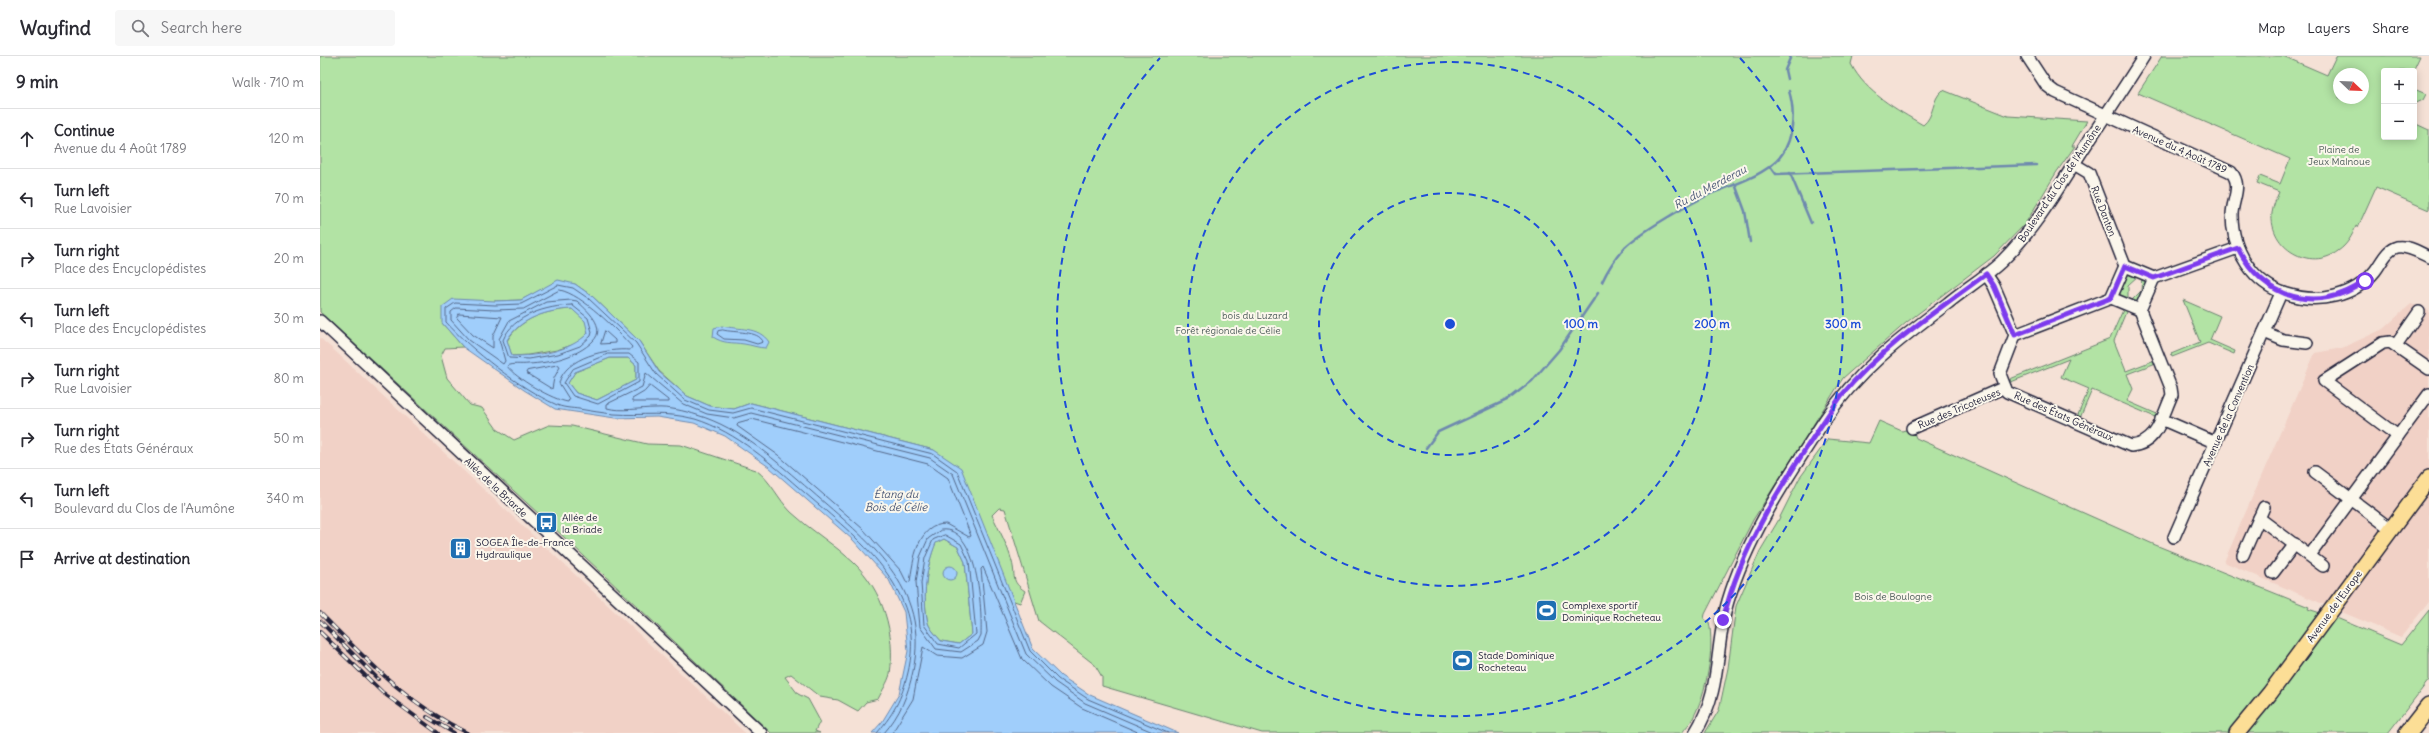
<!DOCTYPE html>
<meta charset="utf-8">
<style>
body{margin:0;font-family:Delius,sans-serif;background:#f7f7f7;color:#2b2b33}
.controls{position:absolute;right:12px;top:12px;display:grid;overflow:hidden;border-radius:4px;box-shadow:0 2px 10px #0003}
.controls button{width:36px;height:36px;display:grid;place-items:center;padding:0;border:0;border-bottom:1px solid #e1e1e2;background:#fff;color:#2b2b33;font:20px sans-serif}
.compass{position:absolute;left:2013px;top:12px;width:36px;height:36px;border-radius:50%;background:#fff;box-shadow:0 2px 10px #0003;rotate:113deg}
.stop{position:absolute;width:12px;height:12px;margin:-9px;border:3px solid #7c3aed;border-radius:50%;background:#fff}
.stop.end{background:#7c3aed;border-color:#fff;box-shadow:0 1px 4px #0008}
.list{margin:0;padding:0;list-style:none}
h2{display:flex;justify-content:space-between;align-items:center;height:52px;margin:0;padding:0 16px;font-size:17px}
h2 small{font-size:13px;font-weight:400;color:#7c7c81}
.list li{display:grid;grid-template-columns:26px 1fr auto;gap:12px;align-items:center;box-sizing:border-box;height:60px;padding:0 16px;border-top:1px solid #e1e1e2}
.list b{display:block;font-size:15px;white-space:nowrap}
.list p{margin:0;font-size:13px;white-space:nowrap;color:#7c7c81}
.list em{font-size:13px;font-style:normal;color:#7c7c81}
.icon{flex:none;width:22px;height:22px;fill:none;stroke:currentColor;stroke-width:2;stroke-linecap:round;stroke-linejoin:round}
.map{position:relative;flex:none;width:2109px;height:677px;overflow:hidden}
header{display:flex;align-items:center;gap:24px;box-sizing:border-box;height:56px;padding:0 20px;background:#fff;border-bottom:1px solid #e1e1e2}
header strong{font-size:19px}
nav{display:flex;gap:22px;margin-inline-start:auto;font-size:14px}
.search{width:280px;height:36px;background:#f7f7f7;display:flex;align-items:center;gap:10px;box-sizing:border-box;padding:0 14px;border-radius:4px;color:#7c7c81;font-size:15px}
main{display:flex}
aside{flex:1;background:#fff}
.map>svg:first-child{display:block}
.built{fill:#f1d1c6}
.green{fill:#b2e3a4;stroke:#6a8270;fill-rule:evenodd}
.water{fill:#a0cefb;stroke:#6e89ae;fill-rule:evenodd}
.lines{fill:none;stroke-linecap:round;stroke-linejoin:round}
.shore{stroke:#546788;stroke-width:1}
.stream{stroke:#6e89ae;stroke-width:2.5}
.minor-casing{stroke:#22223b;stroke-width:14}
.major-casing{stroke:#22223b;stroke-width:18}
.highway-casing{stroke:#22223b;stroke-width:20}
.minor{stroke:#fbf7ec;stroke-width:11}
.major{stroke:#fcde96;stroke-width:15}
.highway{stroke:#fcde96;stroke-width:17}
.rail-casing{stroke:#22223b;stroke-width:4}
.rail{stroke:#fbf7ec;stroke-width:2.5;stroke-dasharray:8;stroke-linecap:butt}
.route{stroke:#7c3aed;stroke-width:5}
.ring{fill:none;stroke:#1d4ed8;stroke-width:2;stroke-dasharray:7 5}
.labels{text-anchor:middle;stroke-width:4;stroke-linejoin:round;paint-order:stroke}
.street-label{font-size:10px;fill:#22223b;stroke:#fbf7ec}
.park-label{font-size:10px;fill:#4d5c5a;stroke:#fbf7ec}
.poi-label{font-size:10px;fill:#22223b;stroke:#fbf7ec;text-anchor:start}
.water-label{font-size:11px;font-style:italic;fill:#485675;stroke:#fbf7ec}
.centre{fill:#1d4ed8;stroke:#fbf7ec;stroke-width:2}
.ring-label{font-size:12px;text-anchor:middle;font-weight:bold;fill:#1d4ed8;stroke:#fbf7ec;stroke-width:4;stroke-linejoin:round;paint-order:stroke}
</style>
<header>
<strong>Wayfind</strong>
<div class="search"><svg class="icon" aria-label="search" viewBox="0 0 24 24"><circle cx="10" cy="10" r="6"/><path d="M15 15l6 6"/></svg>Search here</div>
<nav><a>Map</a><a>Layers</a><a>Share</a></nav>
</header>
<main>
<aside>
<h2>9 min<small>Walk · 710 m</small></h2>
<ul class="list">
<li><svg class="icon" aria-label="ahead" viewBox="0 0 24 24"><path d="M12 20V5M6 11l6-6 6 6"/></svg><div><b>Continue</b><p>Avenue du 4 Août 1789</p></div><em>120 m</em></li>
<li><svg class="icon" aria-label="left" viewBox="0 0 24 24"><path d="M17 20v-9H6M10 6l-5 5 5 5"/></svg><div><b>Turn left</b><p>Rue Lavoisier</p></div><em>70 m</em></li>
<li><svg class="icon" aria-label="right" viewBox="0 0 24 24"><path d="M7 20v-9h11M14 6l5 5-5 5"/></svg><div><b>Turn right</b><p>Place des Encyclopédistes</p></div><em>20 m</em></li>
<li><svg class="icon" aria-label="left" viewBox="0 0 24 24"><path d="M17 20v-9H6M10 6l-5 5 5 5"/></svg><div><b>Turn left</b><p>Place des Encyclopédistes</p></div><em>30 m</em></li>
<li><svg class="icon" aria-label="right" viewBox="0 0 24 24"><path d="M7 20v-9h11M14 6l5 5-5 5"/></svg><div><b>Turn right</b><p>Rue Lavoisier</p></div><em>80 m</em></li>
<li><svg class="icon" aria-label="right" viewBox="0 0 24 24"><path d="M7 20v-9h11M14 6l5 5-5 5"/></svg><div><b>Turn right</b><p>Rue des États Généraux</p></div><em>50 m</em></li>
<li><svg class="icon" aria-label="left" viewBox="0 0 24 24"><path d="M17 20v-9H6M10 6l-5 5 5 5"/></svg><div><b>Turn left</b><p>Boulevard du Clos de l'Aumône</p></div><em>340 m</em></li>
<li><svg class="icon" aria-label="arrive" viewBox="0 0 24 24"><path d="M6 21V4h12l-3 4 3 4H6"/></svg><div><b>Arrive at destination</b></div></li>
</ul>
</aside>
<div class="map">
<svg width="2109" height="677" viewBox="0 0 2109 677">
<rect width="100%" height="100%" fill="#f5e1d6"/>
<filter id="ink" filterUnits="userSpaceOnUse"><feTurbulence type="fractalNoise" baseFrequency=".025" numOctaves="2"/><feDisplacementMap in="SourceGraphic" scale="8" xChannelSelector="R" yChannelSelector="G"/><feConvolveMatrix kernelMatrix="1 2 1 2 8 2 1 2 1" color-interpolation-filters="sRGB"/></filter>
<g filter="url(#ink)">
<g class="built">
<polygon points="2091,248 2109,254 2109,546 2081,581 1904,506 1995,297 2022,292 2063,273"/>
<polygon points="0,282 16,296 425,677 0,677"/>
</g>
<g class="green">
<path d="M0,0H1533L1531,8C1546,37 1576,53 1603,69C1615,60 1611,43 1623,34L1688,60L1767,65L1752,90H1755L1736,117L1705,168L1674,200L1587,266L1523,322L1433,464L1385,558L1384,563L1389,566C1395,593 1386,638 1373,662C1370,668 1365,672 1362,677H942L782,630V621L775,609L719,565L685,453L679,452L672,459C679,474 688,490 692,506C696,520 690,525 705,535L700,547L694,545L614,394L431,347L414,353L390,350L367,340L339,315L319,285L272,240L255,228L219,235L201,244L175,245L122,267L143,291L125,292L121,300L127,322L150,349L162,352L177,373L194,384L229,369L252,370L327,388L361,389L436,414C451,425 458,443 471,456C490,474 514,488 533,506C563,534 576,578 570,618C568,626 562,635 558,643L546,646L538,655L518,644L500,641L471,618L465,621L478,638L488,643L500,665L495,675L500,677H451L246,483L0,256Z"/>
<path d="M1842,0H1963L2007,19L2016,0H2100L2093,15H2064V81H2094V67L2109,74V154L2056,131L2038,171L2036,170C2032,180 2027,189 2018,195C1990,216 1949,192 1952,157C1953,150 1956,143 1959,136L1937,127L1940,120L1960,128L1970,103L1818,37ZM2019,18H2043V42H2019Z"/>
<polygon points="2094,33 2106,38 2103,44 2094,48"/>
<polygon points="1806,217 1819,219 1808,229 1808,245 1798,240 1797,235"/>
<polygon points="1822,220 1828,225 1817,247 1810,246 1821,235"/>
<polygon points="1863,244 1900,260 1890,284 1915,295 1914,298 1888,287 1852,301 1851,298 1880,286"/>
<path d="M252,253L266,265L268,277L258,287L237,294L208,299L192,300L187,285C200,262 227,254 252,253Z"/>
<polygon points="1803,254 1806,256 1794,285 1806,315 1835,304 1836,307 1807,318 1813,333 1807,345 1837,358 1835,361 1772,334 1760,362 1757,361 1769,333 1741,321 1749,303 1691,326 1690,323 1790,283"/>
<polygon points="290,302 308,302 316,309 316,324 277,344 256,337 248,327 255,316"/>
<polygon points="1559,365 1582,375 1592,372 1596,382 1833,488 1989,551 1988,553 2019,563 2081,589 2109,554 2109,624 2068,677 1385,677 1399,654 1408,612 1416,550 1440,495 1458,465 1479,423 1508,383 1549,387"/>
<path d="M624,483L638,491L645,506L652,578L639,588L621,585C617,580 610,573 608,567C602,541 606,511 616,486Z"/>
</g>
<g class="water">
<path d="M238,224L255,228L272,240L319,285L339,316L367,340L390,350L414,353L431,347L614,394L641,412L713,593L741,620L770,639L858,677H552L562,666L579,638L588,595L584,556L569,524L533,484L449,411L405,380L374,367L337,361L295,362L235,353L204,334L143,291L122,267V251L133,243L175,245L201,244ZM252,253L265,265L268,277C250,296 217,300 192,300L187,284C200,262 228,254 252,253ZM290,302H308L316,309V324L277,344L256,337L248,327L255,316ZM624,483L638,491L645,506L652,578L639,588L621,585C617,580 610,573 608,567C602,541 606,511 616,487Z"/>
<path d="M402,270C419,274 438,270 449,286L446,292C438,292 432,289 424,288C411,286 404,288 393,281L394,272Z"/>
<circle cx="630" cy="517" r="7"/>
</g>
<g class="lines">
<g class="shore">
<path d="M240,234C263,239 296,273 312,291L310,294C288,292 245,301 239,327L249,343L248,346C233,344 195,322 187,310C191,307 202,309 208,308C230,307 257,301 273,285C287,271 267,254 257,245L251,244L226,246L189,265L179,283L185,305L183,308L149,284L131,264V256L136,252L175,254L203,253Z"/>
<path d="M252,249L268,262L272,276L271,280L260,290L238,298L209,303L189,302L183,284C193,259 227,250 252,249Z"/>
<polygon points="139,258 182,261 173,280 173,292 153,279 137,262"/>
<path d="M403,274C414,277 439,274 443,286L437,288L424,284L404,283L397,278L398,275Z"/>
<polygon points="285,275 295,284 295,287 281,288"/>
<polygon points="288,298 309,298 319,306 319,326 278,348 253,340 244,327 253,313"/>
<polygon points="239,309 240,311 234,322 232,333 206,317 207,315"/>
<polygon points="330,330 348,344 348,346 312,346 312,343 324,336"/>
<path d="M432,363L608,408L628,422L651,480L649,481L626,468C597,468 593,505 590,526L587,527L581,515L543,473L458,399L417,370L418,367Z"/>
<path d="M621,474C659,469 662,555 661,579L658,585L641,596L616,593L600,571L596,526L600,501L608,483Z"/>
<polygon points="625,479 641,488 649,505 656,578 639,592 618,588 604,569 601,527 605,502 613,484"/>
<path d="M557,677C576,655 583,639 589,612C605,532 538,483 485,437C453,409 417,376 375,363C345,355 323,360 294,358C283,357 271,355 259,353C252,352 242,352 235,348C201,333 151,294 126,266V253L135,247L175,249L201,248L238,229L253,232L269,243L316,287L336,318L365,344L389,354L413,357L431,352L613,398L637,415L710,595L738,623L768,643L848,677"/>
<path d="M564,677C580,659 588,639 593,615C611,531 548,485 491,435C457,406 421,372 377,359C365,355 348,351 335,352C320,352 301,356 287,352V348L322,331L326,317L363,348L387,358L414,362L431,357L610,402L633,418L706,598L735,626L765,647L835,677"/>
<polyline points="572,677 593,643 603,591 617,600 642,602 663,589 667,576 661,513 663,511 702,603 731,631 762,652 820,677"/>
</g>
<g class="stream">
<polyline points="1467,23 1465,14 1471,0"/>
<polyline points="1450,110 1456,118 1716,109"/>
<polyline points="1470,117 1491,167"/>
<polyline points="1415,128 1425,155 1430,186"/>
<path d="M1282,226C1288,213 1295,202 1305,191C1322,175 1369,148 1390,138C1411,130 1436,122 1453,108C1474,91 1476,58 1469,35"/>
<polyline points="1106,392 1118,376 1189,343 1212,325 1239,294 1278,237"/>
</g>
<defs>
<g id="minor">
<path d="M1707,0L1726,29L1735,36L1911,116C1923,130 1912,144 1912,159C1912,194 1933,228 1967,238C1998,248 2034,241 2055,215C2062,206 2066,194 2077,191C2088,189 2100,197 2109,201"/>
<polyline points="1754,108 1769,117 1805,210"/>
<polygon points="1805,210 1834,222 1820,254 1791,242"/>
<path d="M1666,218L1674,230L1695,279L1680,318L1687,336L1811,390C1838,388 1842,360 1852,339L1851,332L1820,254"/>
<polyline points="1834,222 1918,192"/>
<polyline points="0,265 441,677"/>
<polyline points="1944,276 1963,284 1987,287"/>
<polyline points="1695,279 1791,242"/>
<polyline points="2076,289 2099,256"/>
<polyline points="1841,363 1896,387"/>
<polyline points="1592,372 1685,331"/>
<polyline points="2078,380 2004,325 2063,287 2070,286 2109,313"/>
<polyline points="1995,416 2071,473"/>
<polyline points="1939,462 2003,510"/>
<polyline points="1854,481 1961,237"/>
<polyline points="1923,499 1944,451"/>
<polyline points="1990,499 2109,338"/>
<polyline points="1953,517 1975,488"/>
<path d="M1375,677C1403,632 1394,592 1408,545C1428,479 1467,422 1504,365C1537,315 1581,282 1628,247C1645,233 1665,221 1681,206C1714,174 1738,133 1762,95C1783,63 1804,32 1824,0"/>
</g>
<polyline id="major" points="1917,677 1950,637 2109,422"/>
<polyline id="highway" points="2088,677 2109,650"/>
</defs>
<use href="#minor" class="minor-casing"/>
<use href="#major" class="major-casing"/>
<use href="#highway" class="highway-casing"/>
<use href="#minor" class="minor"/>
<use href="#major" class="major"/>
<use href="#highway" class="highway"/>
<defs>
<g id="rail">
<path d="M0,557C46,603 88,649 148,677"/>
<polyline points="0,565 58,623"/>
<polyline points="0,576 62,636 118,677"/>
<polyline points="107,661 134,677"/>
</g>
</defs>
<use href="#rail" class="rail-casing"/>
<use href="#rail" class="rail"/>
</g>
</g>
<g class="lines" filter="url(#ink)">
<path class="route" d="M1403,564C1423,481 1474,410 1521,340C1562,291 1615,256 1666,218L1674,230L1695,279L1791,242L1805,210L1834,222L1918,192C1943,243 1998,259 2045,225"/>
</g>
<g class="ring">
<circle cx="1130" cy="268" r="131"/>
<circle cx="1130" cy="268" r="262"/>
<path d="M1420 2A393 393 0 1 1 840 2"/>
</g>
<defs>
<symbol id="bus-square" viewBox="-11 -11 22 22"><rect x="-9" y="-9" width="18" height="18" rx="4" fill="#1f6fb2" stroke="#fbf7ec"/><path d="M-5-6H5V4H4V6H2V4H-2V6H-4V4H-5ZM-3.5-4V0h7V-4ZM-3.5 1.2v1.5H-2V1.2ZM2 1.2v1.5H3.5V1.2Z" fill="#fff"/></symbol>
<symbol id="building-square" viewBox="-11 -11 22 22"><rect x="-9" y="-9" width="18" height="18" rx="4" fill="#1f6fb2" stroke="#fbf7ec"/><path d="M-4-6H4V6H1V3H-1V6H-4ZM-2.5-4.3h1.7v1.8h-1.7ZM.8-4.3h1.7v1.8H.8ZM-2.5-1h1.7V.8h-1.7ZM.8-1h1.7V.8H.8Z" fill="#fff"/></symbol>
<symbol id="stadium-square" viewBox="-11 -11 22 22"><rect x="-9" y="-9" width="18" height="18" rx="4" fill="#1f6fb2" stroke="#fbf7ec"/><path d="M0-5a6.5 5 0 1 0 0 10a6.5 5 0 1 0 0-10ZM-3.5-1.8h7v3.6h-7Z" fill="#fff"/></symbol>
</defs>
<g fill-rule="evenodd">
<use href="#bus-square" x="214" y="454" width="25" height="25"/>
<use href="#building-square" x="128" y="480" width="25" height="25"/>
<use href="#stadium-square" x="1214" y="542" width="25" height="25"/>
<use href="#stadium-square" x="1130" y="592" width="25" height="25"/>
</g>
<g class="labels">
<g class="street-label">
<text transform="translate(1860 93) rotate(24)" y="4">Avenue du 4 Août 1789</text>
<text transform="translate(1739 127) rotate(-56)" y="4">Boulevard du Clos de l'Aumône</text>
<text transform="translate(1784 155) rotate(69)" y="4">Rue Danton</text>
<text transform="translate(1639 352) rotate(-23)" y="4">Rue des Tricoteuses</text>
<text transform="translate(1908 359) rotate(-66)" y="4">Avenue de la Convention</text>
<text transform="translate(1744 360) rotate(24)" y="4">Rue des États Généraux</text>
<text transform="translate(176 431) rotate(43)" y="4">Allée de la Briarde</text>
<text transform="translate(2014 550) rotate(-54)" y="4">Avenue de l'Europe</text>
</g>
<g class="park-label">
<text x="2019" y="97">Plaine de<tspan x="2019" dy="12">Jeux Malnoue</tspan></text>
<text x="935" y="263">bois du Luzard</text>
<text x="908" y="278">Forêt régionale de Célie</text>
<text x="1573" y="544">Bois de Boulogne</text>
</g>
<g class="poi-label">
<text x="242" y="465">Allée de<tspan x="242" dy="12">la Briade</tspan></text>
<text x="156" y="490">SOGEA Île-de-France<tspan x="156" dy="12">Hydraulique</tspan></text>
<text x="1242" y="553">Complexe sportif<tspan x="1242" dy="12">Dominique Rocheteau</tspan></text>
<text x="1158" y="603">Stade Dominique<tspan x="1158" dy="12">Rocheteau</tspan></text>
</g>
<g class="water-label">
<text transform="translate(1390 131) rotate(-28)" y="4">Ru du Merderau</text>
<text x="576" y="442">Étang du<tspan x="576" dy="13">Bois de Célie</tspan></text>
</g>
</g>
<circle cx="1130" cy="268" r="6" class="centre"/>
<g class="ring-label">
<text x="1261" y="272">100 m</text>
<text x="1392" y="272">200 m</text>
<text x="1523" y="272">300 m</text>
</g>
</svg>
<div class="controls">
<button>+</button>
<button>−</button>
</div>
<svg class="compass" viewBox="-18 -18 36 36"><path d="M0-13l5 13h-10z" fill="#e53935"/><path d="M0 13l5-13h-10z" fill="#7c7c81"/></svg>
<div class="stop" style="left:2045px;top:225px"></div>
<div class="stop end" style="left:1403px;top:564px"></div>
</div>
</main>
